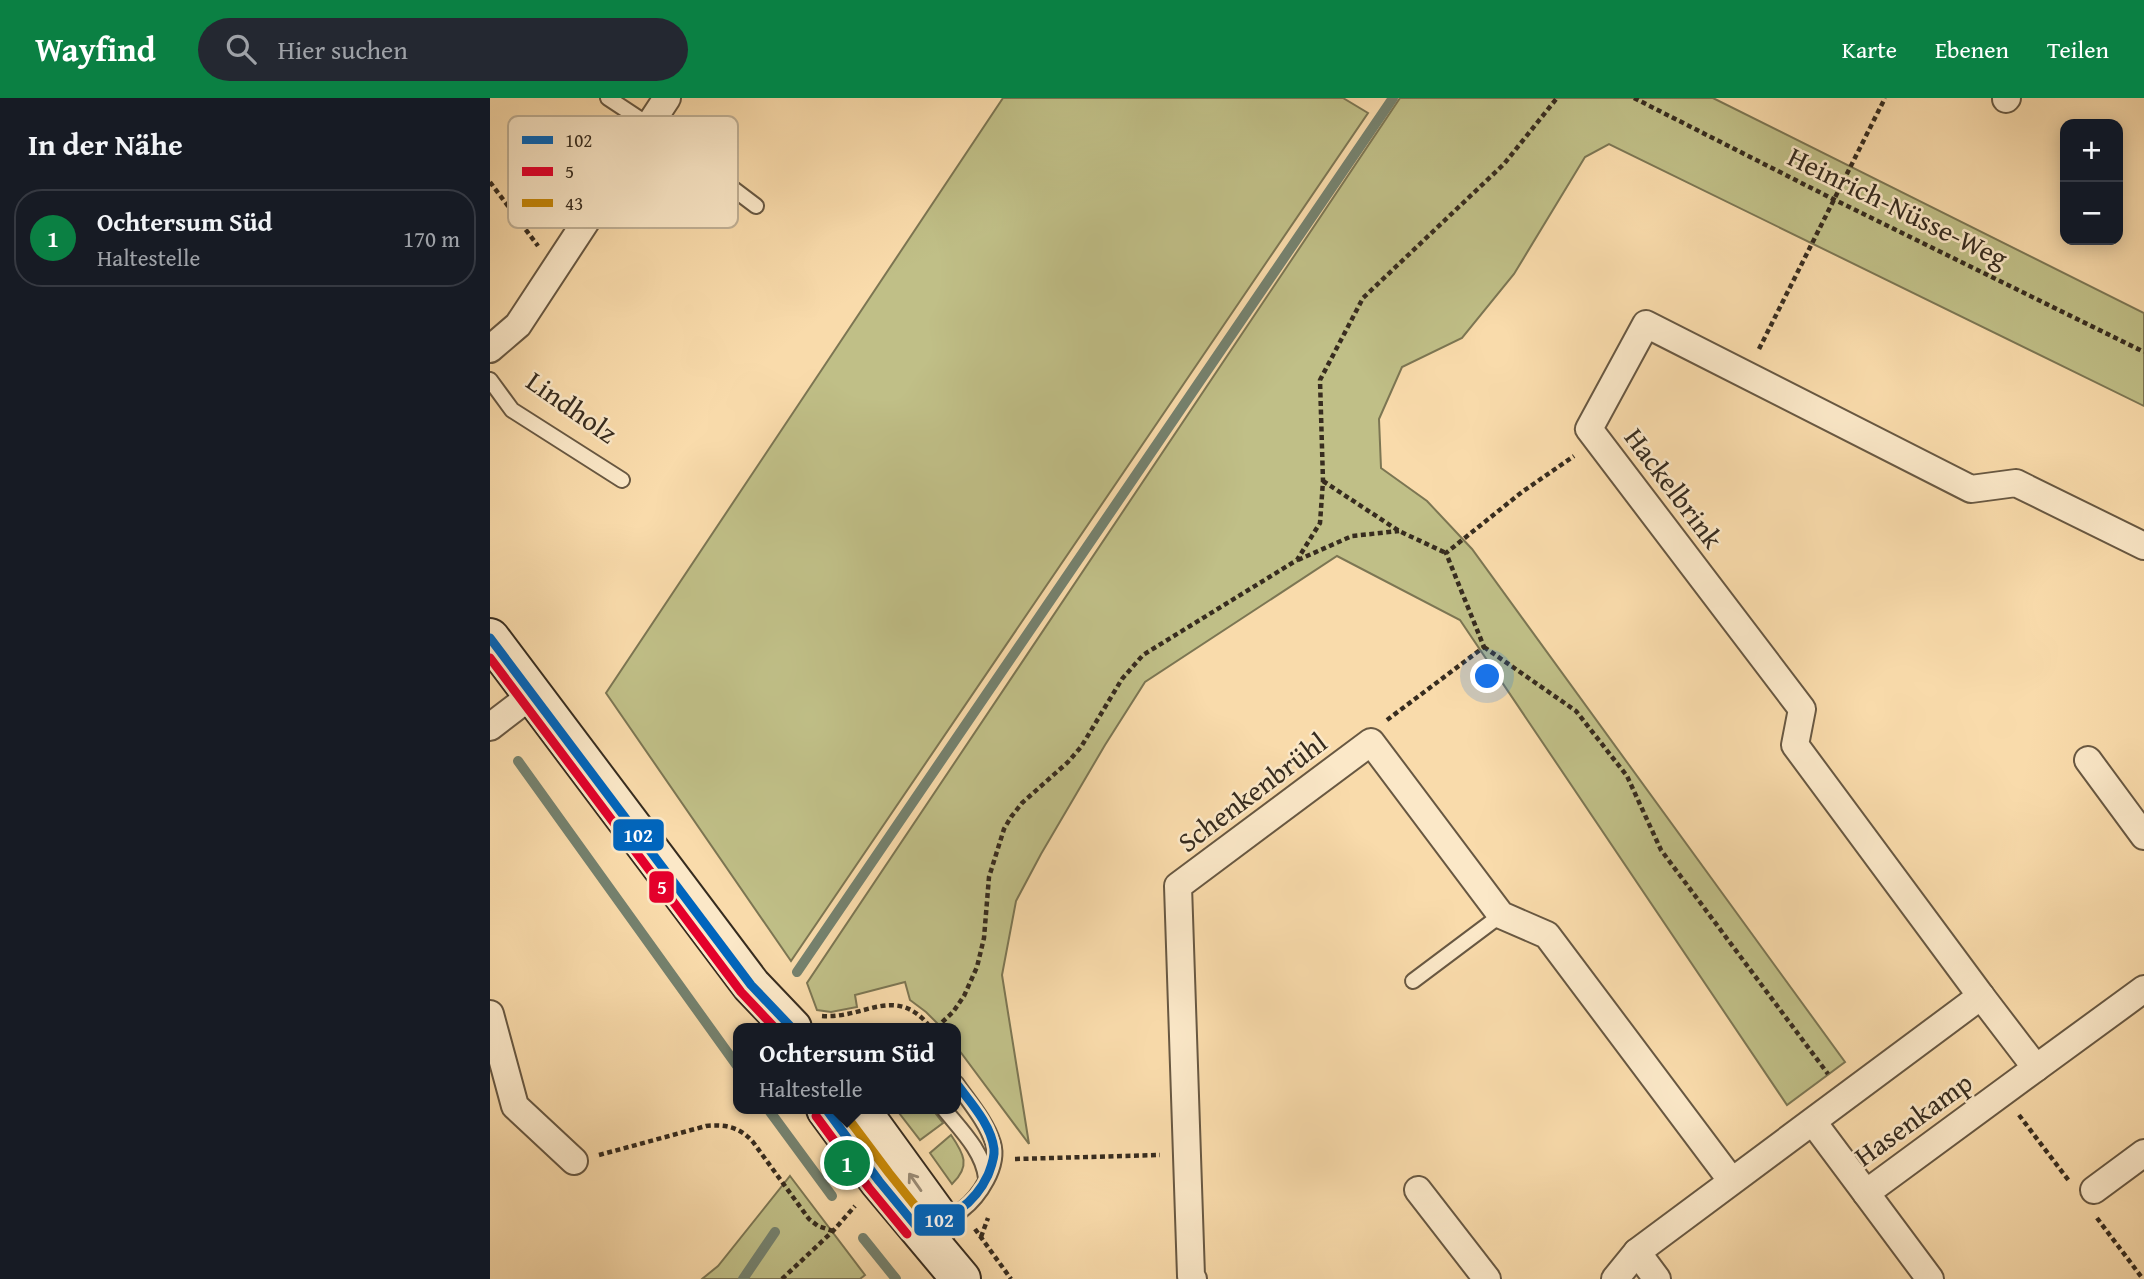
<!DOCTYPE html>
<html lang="de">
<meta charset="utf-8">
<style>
body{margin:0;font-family:"Gentium Book Plus",serif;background:#242831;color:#f1f3f6}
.controls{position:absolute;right:21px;top:21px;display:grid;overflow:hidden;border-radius:14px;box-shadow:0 4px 18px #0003}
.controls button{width:63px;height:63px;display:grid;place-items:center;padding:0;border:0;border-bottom:2px solid #363941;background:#171b24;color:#f1f3f6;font:35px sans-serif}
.you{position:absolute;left:998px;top:579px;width:24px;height:24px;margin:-18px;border:5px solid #fff;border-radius:50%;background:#1a73e8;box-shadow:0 0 0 10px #1a73e833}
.badge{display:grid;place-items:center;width:46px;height:46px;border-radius:50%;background:#0b8043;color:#fff;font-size:23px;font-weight:700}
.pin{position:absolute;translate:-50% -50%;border:4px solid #fff;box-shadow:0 2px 7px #0006}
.popup{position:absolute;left:243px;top:925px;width:228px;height:91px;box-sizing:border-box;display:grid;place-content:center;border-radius:14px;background:#171b24;filter:drop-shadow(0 2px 5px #0005);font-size:23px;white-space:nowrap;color:#9ea1a6}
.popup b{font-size:26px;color:#f1f3f6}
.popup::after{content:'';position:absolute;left:50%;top:100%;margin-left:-14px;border:14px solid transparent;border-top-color:#171b24}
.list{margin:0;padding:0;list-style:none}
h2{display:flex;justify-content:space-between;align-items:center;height:91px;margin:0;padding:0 28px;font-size:30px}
h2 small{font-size:23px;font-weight:400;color:#9ea1a6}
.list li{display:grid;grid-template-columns:46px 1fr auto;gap:21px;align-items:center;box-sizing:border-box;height:98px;margin:0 14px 14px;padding:0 14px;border:2px solid #363941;border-radius:28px}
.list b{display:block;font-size:26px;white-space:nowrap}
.list p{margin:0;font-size:23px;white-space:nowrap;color:#9ea1a6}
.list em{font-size:23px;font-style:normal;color:#9ea1a6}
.icon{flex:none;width:38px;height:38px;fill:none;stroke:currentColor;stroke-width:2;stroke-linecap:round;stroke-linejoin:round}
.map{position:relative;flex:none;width:1654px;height:1181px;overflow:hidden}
header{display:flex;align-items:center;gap:42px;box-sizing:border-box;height:98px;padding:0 35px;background:#0b8043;color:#fff}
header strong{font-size:33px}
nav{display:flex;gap:38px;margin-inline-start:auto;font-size:24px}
.search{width:490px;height:63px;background:#242831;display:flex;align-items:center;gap:18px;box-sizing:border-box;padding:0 24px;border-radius:38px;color:#9ea1a6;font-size:26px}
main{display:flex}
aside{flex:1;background:#171b24}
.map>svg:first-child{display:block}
.green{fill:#c0bf87;stroke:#7c7653;stroke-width:2}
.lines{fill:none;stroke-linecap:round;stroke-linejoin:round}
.stream{stroke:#75826f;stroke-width:10}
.service-casing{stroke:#685842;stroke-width:18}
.minor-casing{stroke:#685842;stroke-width:30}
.secondary-casing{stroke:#372c1f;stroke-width:42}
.path{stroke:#372c1f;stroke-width:4.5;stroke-dasharray:5 3.5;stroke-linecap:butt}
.service{stroke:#fbe8c8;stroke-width:14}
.minor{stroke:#fbe8c8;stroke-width:26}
.secondary{stroke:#fbe8c8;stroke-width:38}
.bus-1-casing{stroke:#fbe8c8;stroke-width:14}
.bus-2-casing{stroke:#fbe8c8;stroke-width:14}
.bus-3-casing{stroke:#fbe8c8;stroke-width:14}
.bus-1{stroke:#0065bd;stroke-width:9}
.bus-2{stroke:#e4002b;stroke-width:9}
.bus-3{stroke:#c78808;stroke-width:9}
.oneway{stroke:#998a74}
.labels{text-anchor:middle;stroke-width:5;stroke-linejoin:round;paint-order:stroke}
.street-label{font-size:28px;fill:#372c1f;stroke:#fbe8c8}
.key{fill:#fbe8c8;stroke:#c0b095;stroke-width:2}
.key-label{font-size:19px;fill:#372c1f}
.line-badge{stroke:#fbe8c8;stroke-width:2.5}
.badge-label{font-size:19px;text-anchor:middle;font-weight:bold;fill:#fff}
</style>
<header>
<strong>Wayfind</strong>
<div class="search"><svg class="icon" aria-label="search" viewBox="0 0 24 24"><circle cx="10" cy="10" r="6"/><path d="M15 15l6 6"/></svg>Hier suchen</div>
<nav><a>Karte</a><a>Ebenen</a><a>Teilen</a></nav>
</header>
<main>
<aside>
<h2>In der Nähe<small></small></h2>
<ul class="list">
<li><span class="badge">1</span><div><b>Ochtersum Süd</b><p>Haltestelle</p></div><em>170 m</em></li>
</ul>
</aside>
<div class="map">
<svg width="1654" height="1181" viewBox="0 0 1654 1181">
<rect width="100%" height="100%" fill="#f9dbab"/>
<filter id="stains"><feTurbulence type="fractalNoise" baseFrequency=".00286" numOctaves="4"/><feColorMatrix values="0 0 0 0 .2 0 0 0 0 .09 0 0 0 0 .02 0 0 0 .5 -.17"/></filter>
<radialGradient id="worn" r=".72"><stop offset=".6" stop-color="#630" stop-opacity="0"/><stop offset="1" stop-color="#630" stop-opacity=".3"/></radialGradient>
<g class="green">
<polygon points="513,0 853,0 878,15 301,863 116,595"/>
<polygon points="910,0 1223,0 1654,215 1654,308 1119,46 1095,59 1024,176 972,240 912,269 889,321 891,370 937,403 982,451 1355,964 1297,1007 970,522 847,458 655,584 615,647 551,756 526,803 512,877 539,1046 466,948 466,930 452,930 436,914 420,902 415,884 365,897 367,909 341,914 327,912 317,885"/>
<polygon points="406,1011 442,1011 453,1025 430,1042"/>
<path d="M461,1037C474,1056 481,1068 462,1086L440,1055Z"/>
<polygon points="300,1078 375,1177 370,1181 212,1181 228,1168"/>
</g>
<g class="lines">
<g class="stream">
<polyline points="28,663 248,969"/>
<polyline points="307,874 903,0"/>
<polyline points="278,1011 342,1098"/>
<polyline points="373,1140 406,1181"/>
<polyline points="253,1181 285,1134"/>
</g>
<defs>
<g id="service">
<polyline points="118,0 159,27 266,108"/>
<polyline points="0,282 22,312 132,382"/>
<polyline points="923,883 1011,817"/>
<path d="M454,1011C470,1031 493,1053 496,1080"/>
<path d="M453,1123C459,1119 466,1116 472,1112C489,1099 510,1068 503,1045C496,1023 479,1004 466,985"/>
</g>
<g id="minor">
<polyline points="1516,1 1517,0"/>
<polyline points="0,251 28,227 177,0"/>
<polyline points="0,629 43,596"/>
<polyline points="1598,662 1654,738"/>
<polyline points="1491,898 1305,647 1312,611 1099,331 1156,226 1481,391 1526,385 1654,448"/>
<polyline points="0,916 25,1008 84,1063"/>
<polyline points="1323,1024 1376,1095 1546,970"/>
<polyline points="928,1092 997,1181"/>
<polyline points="1604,1092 1654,1055"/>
<polyline points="1376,1095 1440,1181"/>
<polyline points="1147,1154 1167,1181"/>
<polyline points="703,1181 701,1178 688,788 881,644 1011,817 1057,837 1241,1082"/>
<polyline points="1125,1181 1147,1154 1491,898 1546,970 1654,891"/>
</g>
<g id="secondary">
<polyline points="0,540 261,887 302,930"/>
<polyline points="336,1011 389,1083 471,1181"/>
<polyline points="370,1011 452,1124"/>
</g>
</defs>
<use href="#service" class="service-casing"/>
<use href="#minor" class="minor-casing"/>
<use href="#secondary" class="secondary-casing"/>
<g class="path">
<polyline points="1144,0 1343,101 1654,254"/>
<polyline points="0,84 48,148"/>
<polyline points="1269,251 1395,0"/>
<polyline points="833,383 909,433 956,455"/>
<polyline points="808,462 862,438 909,433"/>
<polyline points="994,549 1086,613 1137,678 1171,752 1338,976"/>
<polyline points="897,622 994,549 956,455 1032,394 1084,358"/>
<path d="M332,918C376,921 406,885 441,930"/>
<polyline points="446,930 463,914 474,898 487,869 494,840 499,779 514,731 521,719 532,705 578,664 591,649 632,581 653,557 807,462 830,425 833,383 830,282 873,200 1014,66 1067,0"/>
<polyline points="1529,1017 1579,1083"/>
<path d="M109,1057L216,1028C235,1026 250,1029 263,1044L319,1121L328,1128L343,1133"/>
<polyline points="525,1061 670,1057"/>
<polyline points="1607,1120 1653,1181"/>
<polyline points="485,1131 521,1181"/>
<polyline points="491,1139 498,1120"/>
<polyline points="292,1181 343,1133 365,1108"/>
</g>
<use href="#service" class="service"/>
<use href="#minor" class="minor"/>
<use href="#secondary" class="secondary"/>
<defs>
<g id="bus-1">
<polyline points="0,540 261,887 302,930"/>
<path d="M336,1011L389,1083L426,1128C458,1123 484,1107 498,1077C501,1069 505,1060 504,1051C501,1026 480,1004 466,985"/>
</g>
<g id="bus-2">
<polyline points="0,560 251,894 285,930"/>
<polyline points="326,1018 379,1090 417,1136"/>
</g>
<polyline id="bus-3" points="351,1011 399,1075 435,1120"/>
</defs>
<use href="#bus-1" class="bus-1-casing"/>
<use href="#bus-2" class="bus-2-casing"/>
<use href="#bus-3" class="bus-3-casing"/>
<use href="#bus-1" class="bus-1"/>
<use href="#bus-2" class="bus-2"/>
<use href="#bus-3" class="bus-3"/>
</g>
<defs><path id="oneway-shaft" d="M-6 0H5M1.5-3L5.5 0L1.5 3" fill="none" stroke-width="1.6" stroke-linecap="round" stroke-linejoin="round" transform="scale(1.75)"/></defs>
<use class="oneway" href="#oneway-shaft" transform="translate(425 1084) rotate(-125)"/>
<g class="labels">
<g class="street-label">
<text transform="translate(1408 109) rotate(26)" y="10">Heinrich-Nüsse-Weg</text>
<text transform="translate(82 309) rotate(35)" y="10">Lindholz</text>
<text transform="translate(1184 390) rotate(53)" y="10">Hackelbrink</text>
<text transform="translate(762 694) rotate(-37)" y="10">Schenkenbrühl</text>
<text transform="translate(1423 1021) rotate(-36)" y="10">Hasenkamp</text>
</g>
</g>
<rect x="18" y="18" width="230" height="112" rx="10" class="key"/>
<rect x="32" y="38" width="31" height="8" fill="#0065bd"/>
<rect x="32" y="69" width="31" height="9" fill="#e4002b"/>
<rect x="32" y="101" width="31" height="8" fill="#c78808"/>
<g class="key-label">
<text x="75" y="49">102</text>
<text x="75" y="80">5</text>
<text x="75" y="112">43</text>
</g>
<g class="line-badge">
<rect x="122" y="720" width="53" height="34" rx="7" fill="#0065bd"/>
<rect x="158" y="772" width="27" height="34" rx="7" fill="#e4002b"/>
<rect x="423" y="1105" width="53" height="34" rx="7" fill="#0065bd"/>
</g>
<g class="badge-label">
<text x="148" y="744">102</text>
<text x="172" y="796">5</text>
<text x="449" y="1129">102</text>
</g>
<rect width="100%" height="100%" filter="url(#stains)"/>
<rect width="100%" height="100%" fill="url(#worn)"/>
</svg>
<div class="controls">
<button>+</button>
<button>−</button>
</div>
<div class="you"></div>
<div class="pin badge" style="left:357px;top:1065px">1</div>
<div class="popup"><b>Ochtersum Süd</b>Haltestelle</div>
</div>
</main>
